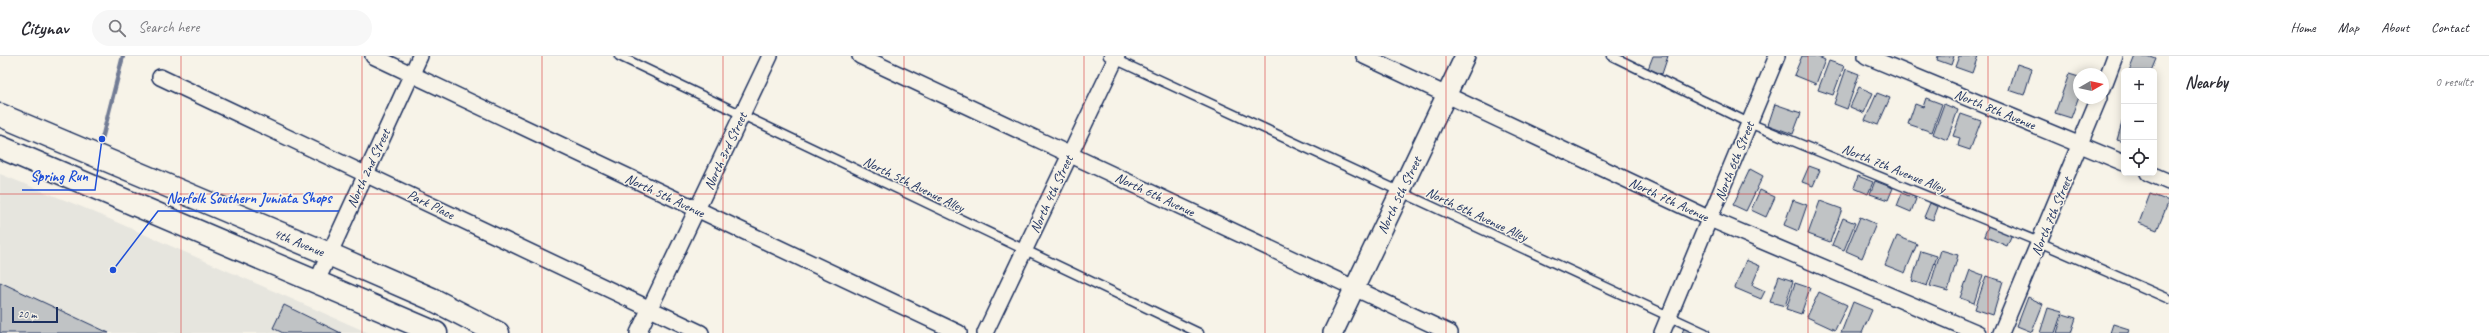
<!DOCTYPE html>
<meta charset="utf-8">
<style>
body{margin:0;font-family:Caveat,sans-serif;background:#f7f7f7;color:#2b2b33}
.controls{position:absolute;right:12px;top:12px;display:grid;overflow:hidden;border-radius:6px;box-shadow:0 2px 10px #0003}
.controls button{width:36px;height:36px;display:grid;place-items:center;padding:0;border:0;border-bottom:1px solid #e1e1e2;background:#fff;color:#2b2b33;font:20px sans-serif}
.compass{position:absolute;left:2073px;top:12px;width:36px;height:36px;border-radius:50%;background:#fff;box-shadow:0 2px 10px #0003;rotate:81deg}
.scale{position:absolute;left:12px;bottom:10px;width:46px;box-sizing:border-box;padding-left:4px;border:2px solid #1b2f5e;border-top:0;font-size:11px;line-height:14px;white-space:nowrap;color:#1b2f5e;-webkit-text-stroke:3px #f7f3e8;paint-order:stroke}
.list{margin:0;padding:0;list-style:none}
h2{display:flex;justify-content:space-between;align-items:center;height:52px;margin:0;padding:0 16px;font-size:17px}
h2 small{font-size:13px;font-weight:400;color:#7c7c81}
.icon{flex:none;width:22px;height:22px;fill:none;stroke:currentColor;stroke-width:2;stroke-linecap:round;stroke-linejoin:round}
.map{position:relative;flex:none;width:2169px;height:277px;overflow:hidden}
header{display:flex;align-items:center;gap:24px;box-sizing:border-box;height:56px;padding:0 20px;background:#fff;border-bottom:1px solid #e1e1e2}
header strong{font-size:19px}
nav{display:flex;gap:22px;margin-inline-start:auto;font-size:14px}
.search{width:280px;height:36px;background:#f7f7f7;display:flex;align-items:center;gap:10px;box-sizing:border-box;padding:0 14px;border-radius:22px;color:#7c7c81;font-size:15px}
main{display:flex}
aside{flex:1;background:#fff}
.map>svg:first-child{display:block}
.built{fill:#e6e5de}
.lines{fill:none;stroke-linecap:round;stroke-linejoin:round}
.stream{stroke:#727c95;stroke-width:4.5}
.building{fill:#c0c3c5;stroke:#1b2f5e}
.service-casing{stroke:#1b2f5e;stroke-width:11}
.minor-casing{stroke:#1b2f5e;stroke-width:18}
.tertiary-casing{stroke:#1b2f5e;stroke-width:22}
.primary-casing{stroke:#1b2f5e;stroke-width:25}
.service{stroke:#f7f3e8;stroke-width:8}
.minor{stroke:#f7f3e8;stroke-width:15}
.tertiary{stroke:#f7f3e8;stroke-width:19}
.primary{stroke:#f7f3e8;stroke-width:22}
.grid{fill:none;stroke:#d62828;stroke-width:1;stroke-opacity:0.55}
.labels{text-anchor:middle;stroke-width:3;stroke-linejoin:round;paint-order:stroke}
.street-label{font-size:14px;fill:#1b2f5e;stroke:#f7f3e8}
.leader{fill:none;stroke:#1d4ed8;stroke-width:1.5}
.callout-dot{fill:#1d4ed8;stroke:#f7f3e8;stroke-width:1.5}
.callout-label{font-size:15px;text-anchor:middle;font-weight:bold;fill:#1d4ed8;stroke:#f7f3e8;stroke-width:3;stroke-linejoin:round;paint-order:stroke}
</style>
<header>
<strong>Citynav</strong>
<div class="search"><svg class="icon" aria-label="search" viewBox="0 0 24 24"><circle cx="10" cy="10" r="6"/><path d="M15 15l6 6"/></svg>Search here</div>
<nav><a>Home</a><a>Map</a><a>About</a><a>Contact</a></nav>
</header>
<main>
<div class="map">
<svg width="2169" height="277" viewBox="0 0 2169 277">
<rect width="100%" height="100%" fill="#f7f3e8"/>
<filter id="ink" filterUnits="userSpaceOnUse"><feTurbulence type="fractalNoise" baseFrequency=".025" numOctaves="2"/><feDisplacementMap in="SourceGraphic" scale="8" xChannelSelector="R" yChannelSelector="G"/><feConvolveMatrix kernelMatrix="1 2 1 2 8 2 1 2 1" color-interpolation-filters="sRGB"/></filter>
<g filter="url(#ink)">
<polygon class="built" points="0,118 82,151 369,277 0,277"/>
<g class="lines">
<polyline class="stream" points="102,83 123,0"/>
</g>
<g class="building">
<polygon points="1653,0 1668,0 1662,18 1648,13"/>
<polygon points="1802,0 1816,0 1825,4 1816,28 1794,19"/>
<polygon points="1938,0 1954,0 1951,9 1937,4"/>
<polygon points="1959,0 1978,0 1972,17 1955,11"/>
<polygon points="2135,0 2148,0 2156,3 2151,15 2129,15"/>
<polygon points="1829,5 1844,10 1833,39 1818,34"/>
<polygon points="2017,8 2032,13 2024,39 2009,34"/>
<polygon points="1846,13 1859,18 1847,53 1834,48"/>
<polygon points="2069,18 2079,21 2079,40 2071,62 2055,57"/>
<polygon points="1859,31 1873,37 1864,57 1850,51"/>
<polygon points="1877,37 1890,42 1878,69 1865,64"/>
<polygon points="1926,42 1942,48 1932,76 1908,68 1915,48 1923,51"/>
<polygon points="1775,48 1801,57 1793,78 1768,69"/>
<polygon points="1944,48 1958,54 1947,84 1933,78"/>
<polygon points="1961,58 1981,65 1970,94 1958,90 1960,82 1953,80"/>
<polygon points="2124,60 2124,86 2117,84"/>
<polygon points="1809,110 1820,114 1813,130 1802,126"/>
<polygon points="1750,113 1763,120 1746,155 1733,149"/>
<polygon points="1858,120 1873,126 1868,138 1854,132"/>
<polygon points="1875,125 1893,132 1888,144 1870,138"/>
<polygon points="1760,134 1775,141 1766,161 1751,154"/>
<polygon points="1902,137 1916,143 1911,156 1897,150"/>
<polygon points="2150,138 2169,145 2157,174 2139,167"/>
<polygon points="1793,144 1807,149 1798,175 1784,169"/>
<polygon points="1820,145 1842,153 1830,186 1808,178"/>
<polygon points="1930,147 1938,151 1933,164 1924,161"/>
<polygon points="1860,161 1876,168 1862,202 1846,195"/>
<polygon points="1843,162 1855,167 1844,194 1832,189"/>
<polygon points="1989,168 2012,178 2007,190 1984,180"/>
<polygon points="1897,180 1917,188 1905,217 1885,209"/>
<polygon points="1941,194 1958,199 1948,235 1930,230"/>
<polygon points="1921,195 1937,200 1927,230 1912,225"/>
<polygon points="1746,204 1760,210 1752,229 1765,235 1761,243 1735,232"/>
<polygon points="1970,214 1983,219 1974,247 1960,242"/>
<polygon points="1779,220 1793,225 1785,250 1770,246"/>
<polygon points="1986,220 2003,225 1993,259 1975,253"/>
<polygon points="0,226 109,277 0,277"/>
<polygon points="1795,227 1810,232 1801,258 1786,253"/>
<polygon points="1819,236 1847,249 1835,274 1807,261"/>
<polygon points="2028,241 2043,248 2032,276 2017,270"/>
<polygon points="1853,246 1872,254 1862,277 1841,277"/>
<polygon points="284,249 341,277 283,277 273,272"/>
<polygon points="2048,252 2062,256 2055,277 2040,277"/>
<polygon points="2063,258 2076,262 2071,277 2057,277"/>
<polygon points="2113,268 2129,273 2128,277 2110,277"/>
<polygon points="1684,272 1698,277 1682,277"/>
</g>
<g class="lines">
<defs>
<g id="service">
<polyline points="619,0 1199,277"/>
<polyline points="1108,0 1705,277"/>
<polyline points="1612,0 1749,67 2039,186 2169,243"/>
</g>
<g id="minor">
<polyline points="373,0 959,277"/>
<polyline points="860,0 1450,277"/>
<polyline points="1364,0 1710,163 1978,277"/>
<polyline points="1866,0 2124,107"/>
<polyline points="160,21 701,277"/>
<polyline points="2103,32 2115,0"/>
<polyline points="2148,117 2169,126"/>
<polyline points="317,225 420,0"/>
<polyline points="638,277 770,0"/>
<polyline points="985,277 1117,0"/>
<polyline points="1662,277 1777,0"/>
<polyline points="2001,277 2099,42"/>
</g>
<polyline id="tertiary" points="1333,277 1465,0"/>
<g id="primary">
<polyline points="0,59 329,198 432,243 498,277"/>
<polyline points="0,91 436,277"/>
</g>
</defs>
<use href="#service" class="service-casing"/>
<use href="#minor" class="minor-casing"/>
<use href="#tertiary" class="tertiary-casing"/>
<use href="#primary" class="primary-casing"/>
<use href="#service" class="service"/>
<use href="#minor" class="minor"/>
<use href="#tertiary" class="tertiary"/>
<use href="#primary" class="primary"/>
</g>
</g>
<path class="grid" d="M181,0V277M362,0V277M542,0V277M723,0V277M904,0V277M1084,0V277M1265,0V277M1446,0V277M1627,0V277M1808,0V277M1988,0V277M0,138H2169"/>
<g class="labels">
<g class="street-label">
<text transform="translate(1995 53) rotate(22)" y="5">North 8th Avenue</text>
<text transform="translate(725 95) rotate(-65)" y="5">North 3rd Street</text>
<text transform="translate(1734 105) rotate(-68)" y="5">North 6th Street</text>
<text transform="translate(368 112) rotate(-65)" y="5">North 2nd Street</text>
<text transform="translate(1894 112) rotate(22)" y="5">North 7th Avenue Alley</text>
<text transform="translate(914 128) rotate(26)" y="5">North 5th Avenue Alley</text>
<text transform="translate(1051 138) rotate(-65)" y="5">North 4th Street</text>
<text transform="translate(1155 138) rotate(25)" y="5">North 6th Avenue</text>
<text transform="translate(665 139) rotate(25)" y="5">North 5th Avenue</text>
<text transform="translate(1399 139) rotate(-64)" y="5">North 5th Street</text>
<text transform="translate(1669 143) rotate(25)" y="5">North 7th Avenue</text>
<text transform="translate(431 148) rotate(26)" y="5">Park Place</text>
<text transform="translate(1477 158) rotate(25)" y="5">North 6th Avenue Alley</text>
<text transform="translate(2051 160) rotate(-67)" y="5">North 7th Street</text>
<text transform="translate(299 186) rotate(22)" y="5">4th Avenue</text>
</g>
</g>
<path class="leader" d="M102 83L95 134H22M113 214L158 155H339"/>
<g class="callout-dot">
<circle cx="102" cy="83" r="4"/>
<circle cx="113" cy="214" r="4"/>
</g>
<g class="callout-label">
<text x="59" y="125">Spring Run</text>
<text x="249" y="147">Norfolk Southern Juniata Shops</text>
</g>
</svg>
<div class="controls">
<button>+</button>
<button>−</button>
<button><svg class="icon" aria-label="locate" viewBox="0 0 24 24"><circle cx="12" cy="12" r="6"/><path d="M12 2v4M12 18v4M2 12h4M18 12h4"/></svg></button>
</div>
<svg class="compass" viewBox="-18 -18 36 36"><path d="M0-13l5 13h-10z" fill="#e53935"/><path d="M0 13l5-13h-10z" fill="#7c7c81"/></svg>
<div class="scale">20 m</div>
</div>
<aside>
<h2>Nearby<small>0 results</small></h2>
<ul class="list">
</ul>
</aside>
</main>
